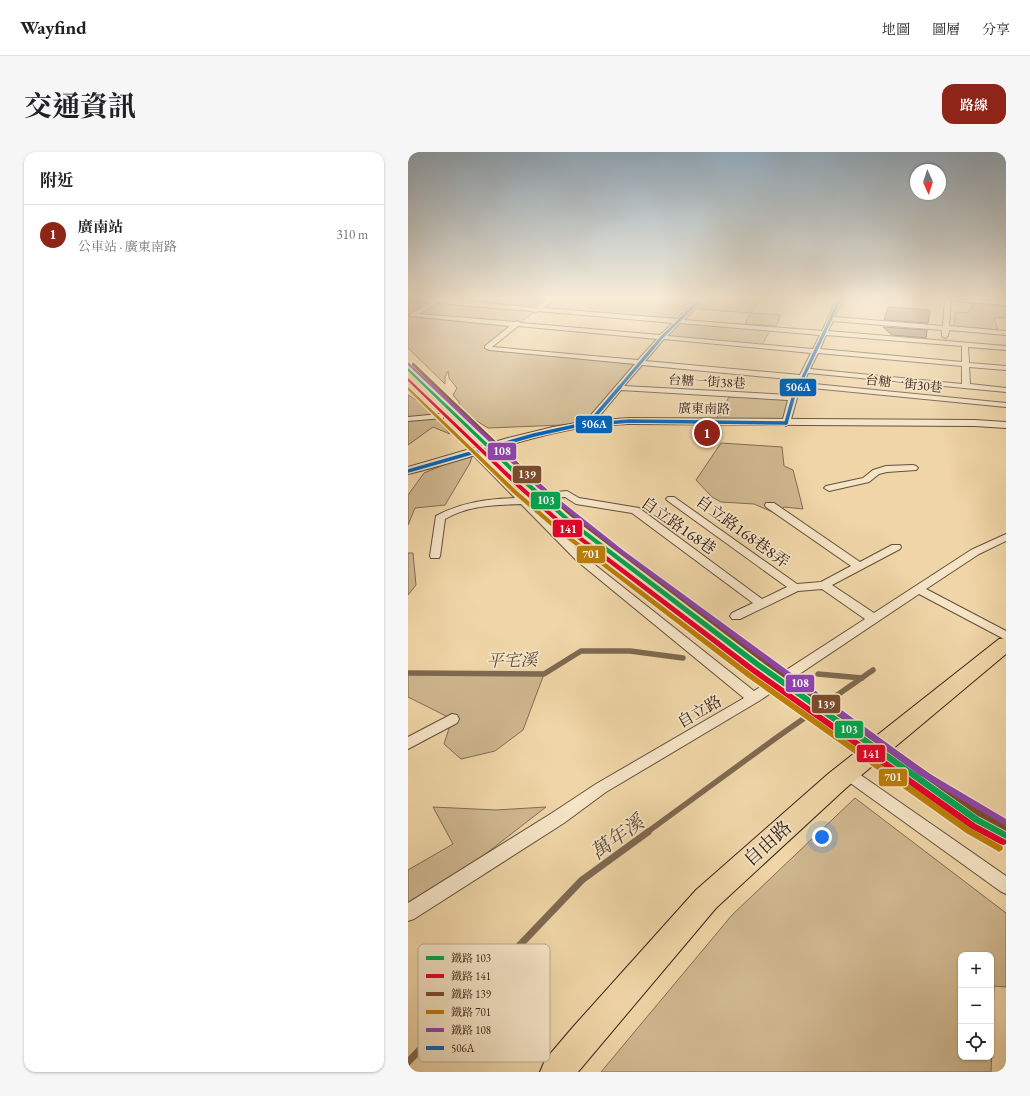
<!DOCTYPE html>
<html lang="zh-TW">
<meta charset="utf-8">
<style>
body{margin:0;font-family:"EB Garamond","Noto Serif TC",serif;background:#f6f6f6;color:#202124}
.controls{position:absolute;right:12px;bottom:12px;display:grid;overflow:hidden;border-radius:8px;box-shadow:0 1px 3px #0004}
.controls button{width:36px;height:36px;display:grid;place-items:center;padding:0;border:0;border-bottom:1px solid #e0e0e0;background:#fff;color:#202124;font:20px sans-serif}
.compass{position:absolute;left:502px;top:12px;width:36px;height:36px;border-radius:50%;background:#fff;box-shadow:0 1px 3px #0004;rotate:177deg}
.you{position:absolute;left:414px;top:685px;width:14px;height:14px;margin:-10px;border:3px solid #fff;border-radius:50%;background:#1a73e8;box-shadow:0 0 0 6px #1a73e833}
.badge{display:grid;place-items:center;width:26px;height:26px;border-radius:50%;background:#8f2418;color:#fff;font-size:13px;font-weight:700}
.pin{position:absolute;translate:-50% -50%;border:2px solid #fff;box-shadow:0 1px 4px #0006}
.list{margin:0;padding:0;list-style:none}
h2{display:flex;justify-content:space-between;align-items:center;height:52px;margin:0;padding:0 16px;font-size:17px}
h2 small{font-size:13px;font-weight:400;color:#757577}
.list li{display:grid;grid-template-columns:26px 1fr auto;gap:12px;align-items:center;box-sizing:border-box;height:60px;padding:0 16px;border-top:1px solid #e0e0e0}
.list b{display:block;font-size:15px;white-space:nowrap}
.list p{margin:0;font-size:13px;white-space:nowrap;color:#757577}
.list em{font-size:13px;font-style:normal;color:#757577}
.icon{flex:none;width:22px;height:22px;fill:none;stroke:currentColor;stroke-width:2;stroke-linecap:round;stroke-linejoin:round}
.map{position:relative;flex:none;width:598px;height:920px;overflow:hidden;border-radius:12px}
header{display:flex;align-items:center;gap:24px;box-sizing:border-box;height:56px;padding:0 20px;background:#fff;border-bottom:1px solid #e0e0e0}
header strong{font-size:19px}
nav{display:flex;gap:22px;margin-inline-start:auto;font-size:14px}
.intro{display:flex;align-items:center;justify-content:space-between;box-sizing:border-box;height:96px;padding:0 24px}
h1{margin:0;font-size:28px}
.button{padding:10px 18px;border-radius:12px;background:#8f2418;color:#fff;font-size:14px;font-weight:700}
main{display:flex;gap:24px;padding:0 24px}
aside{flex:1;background:#fff;border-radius:12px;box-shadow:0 1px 3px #0004}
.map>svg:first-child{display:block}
.green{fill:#cfb78f;stroke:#826c54;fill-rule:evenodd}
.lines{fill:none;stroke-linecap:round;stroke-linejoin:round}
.stream-far1{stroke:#7e6951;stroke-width:5.5}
.stream{stroke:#7e6951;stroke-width:7}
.building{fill:#957f63;stroke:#342219}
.minor-casing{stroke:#634f3c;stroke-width:2}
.tertiary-casing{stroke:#634f3c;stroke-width:2}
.primary-casing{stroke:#342219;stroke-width:2}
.minor{fill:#f5e4c6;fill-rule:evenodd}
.tertiary{fill:#f5e4c6;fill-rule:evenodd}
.primary{fill:#efd5a7;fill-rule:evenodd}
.bus-1-far1-casing{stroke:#f5e4c6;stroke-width:4.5}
.bus-1-casing{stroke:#f5e4c6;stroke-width:5.5}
.bus-1-far1{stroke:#0065bd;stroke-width:3}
.bus-1{stroke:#0065bd;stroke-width:3.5}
.rail-1-casing{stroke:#f5e4c6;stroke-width:3}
.rail-2-casing{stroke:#f5e4c6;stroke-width:3}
.rail-3-casing{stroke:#f5e4c6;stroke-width:3}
.rail-4-casing{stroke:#f5e4c6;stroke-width:3}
.rail-5-casing{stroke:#f5e4c6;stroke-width:3}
.rail-1{fill:#00a651;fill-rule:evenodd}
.rail-2{fill:#e4002b;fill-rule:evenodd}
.rail-3{fill:#7a4b2a;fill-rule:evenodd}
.rail-4{fill:#bc7e08;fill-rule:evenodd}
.rail-5{fill:#8e44ad;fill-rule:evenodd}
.labels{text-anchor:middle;stroke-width:3.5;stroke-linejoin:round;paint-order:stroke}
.far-street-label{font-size:13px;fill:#342219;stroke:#f5e4c6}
.street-label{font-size:16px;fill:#342219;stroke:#f5e4c6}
.water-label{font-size:17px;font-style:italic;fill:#5f4b3a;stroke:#f5e4c6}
.near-street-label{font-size:19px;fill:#342219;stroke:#f5e4c6}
.near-water-label{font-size:20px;font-style:italic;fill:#5f4b3a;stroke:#f5e4c6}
.key{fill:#f5e4c6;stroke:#bbaa92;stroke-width:1}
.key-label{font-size:11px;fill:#342219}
.line-badge{stroke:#f5e4c6;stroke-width:1.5}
.badge-label{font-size:11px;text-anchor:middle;font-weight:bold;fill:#fff}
</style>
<header>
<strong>Wayfind</strong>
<nav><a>地圖</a><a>圖層</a><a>分享</a></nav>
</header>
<div class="intro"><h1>交通資訊</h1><a class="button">路線</a></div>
<main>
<aside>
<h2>附近<small></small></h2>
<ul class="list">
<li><span class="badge">1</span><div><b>廣南站</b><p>公車站 · 廣東南路</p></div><em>310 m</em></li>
</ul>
</aside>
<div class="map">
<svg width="598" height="920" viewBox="0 0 598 920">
<rect width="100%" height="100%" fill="#efd5a7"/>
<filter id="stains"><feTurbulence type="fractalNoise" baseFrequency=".005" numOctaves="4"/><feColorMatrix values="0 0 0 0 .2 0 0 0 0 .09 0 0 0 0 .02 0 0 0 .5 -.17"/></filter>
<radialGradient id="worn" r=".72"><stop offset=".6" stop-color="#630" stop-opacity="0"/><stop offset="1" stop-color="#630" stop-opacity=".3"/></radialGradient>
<g class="green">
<polygon points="0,147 144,147 79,195 232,210 180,272 80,276 51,258 51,250 45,243 49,236 41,226 40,219 37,225 37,232 0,196"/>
<polygon points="146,147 284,147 265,166 133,156"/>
<polygon points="300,147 352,147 343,161 373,163 368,174 337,172 342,161 291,157"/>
<polygon points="565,152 598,155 598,166 586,166 590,178 546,174 547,160 560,161"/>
<polygon points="272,169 363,177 353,194 254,185"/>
<polygon points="0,243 17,253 42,282 25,275 0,293"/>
<polygon points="321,245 385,246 378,271 308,267"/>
<polygon points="313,291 374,295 376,314 385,318 395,357 376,355 369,362 346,352 313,350 304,345 288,328"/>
<polygon points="67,300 64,304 62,311 37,353 7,356 0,373 0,343 16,321"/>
<polygon points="0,401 5,401 8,433 0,443"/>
<polygon points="0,521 136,522 115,578 87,599 53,607 36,592 44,567 0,545"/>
<path d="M447,646L598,761V835L586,834L583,920H193L324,763ZM553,803H583V905H553Z"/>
<polygon points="25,655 88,658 138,655 0,762 0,718 45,692"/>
</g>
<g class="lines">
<g class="stream-far1">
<polyline points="0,521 136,522 173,499 222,499 275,506"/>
<polyline points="410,522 454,526"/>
<polyline points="238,681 368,586 465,518"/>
</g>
<polyline class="stream" points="0,910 174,728 240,680"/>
</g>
<g class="building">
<polygon points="480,155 522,158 520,171 476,168"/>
<polygon points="475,175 519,178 518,186 484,183"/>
</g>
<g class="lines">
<defs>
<g id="minor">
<path d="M0,147H36L128,156L140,147H147L135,156L269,167L289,147H296L276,168L414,179L429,147H435L426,165L535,174L537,147L598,149V153L543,149L541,174L598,179V183L541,178L540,184L537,186L534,184V178L425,169L420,179L598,194V198L560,195L561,211L598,214V218L561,215L562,232L598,236V240L400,221L396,231L598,251V255L394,235L389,246L382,271L378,274L374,271L380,248L213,238L183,274L180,275L176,272L177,270L227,212L82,198L77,196V194L102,174L2,164V162L22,150L2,149ZM30,151L124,159L127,161L130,159L265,171L252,183L113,171L110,169L107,170L11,162ZM272,171L412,183L405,197L259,184ZM110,174L249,187L230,208L84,195ZM418,183L554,194V210L412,197ZM256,187L403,201L392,223L237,209ZM410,201L554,214V232L402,217ZM234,213L390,228L382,243L216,234Z"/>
<polygon points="32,262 36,264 35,266 0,269 0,265"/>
<path d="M67,297L70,298L115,343L159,339L171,346L231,356L354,447L379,435L260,349L258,347L260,345H266L389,432L413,430L443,414L358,355L357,353L358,351H366L452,410L484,393H492L493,395L492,397L424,433L466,461L563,398L598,382V389L571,402L518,437L598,479V488L511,442L351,549L198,640L156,671L6,767L0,769V751L144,661L188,632L336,546L169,409L113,352C86,353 61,353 37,367L32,404L31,406H23L22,404L28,364C54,350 79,347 107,346L64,302L63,300ZM157,345L168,352L224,361L345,451L324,461L322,464L324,467H332L390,439L414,437L457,467L346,539L177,405L120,348Z"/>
<polygon points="505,313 508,314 510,316 508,318 479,320 471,322 461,330 421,339 416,336 418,334 455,326 465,318 478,314"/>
<polygon points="44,562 49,563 51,567 49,571 0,597 0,585"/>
<polygon points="439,615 444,617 598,724 598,742 592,739 434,625 431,621 434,617"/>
</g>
<path id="tertiary" d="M221,266L567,268L598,270V276L567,274L221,272C203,273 184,274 166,277C109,287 56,309 0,322V315L100,286L145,275L180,269Z"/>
<polygon id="primary" points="598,486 598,502 438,636 308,756 170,920 132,920 137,908 165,875 288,738 420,622 591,487"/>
</defs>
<use href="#minor" class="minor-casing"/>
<use href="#tertiary" class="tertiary-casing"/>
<use href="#primary" class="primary-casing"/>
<use href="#minor" class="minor"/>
<use href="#tertiary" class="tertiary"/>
<use href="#primary" class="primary"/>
<defs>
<g id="bus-1-far1">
<polyline points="211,236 254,185 293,147"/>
<polyline points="390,236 432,147"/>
</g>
<g id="bus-1">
<polyline points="378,271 385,246 390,235"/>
<polyline points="180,272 212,235"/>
<polyline points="0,319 126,283 167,274 221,269 378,271"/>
</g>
</defs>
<use href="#bus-1-far1" class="bus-1-far1-casing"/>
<use href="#bus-1" class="bus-1-casing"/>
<use href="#bus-1-far1" class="bus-1-far1"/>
<use href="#bus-1" class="bus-1"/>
<defs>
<polygon id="rail-1" points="0,216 119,329 162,367 351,510 572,666 598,680 598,687 566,670 347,514 158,369 115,331 0,219"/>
<polygon id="rail-2" points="0,226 114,334 158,373 347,516 568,672 598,688 598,692 595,693 592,692 562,676 343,520 154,375 110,336 0,229"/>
<polygon id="rail-3" points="4,211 6,211 124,324 166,362 355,504 576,660 598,672 598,679 570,664 351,508 162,364 120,326 4,213"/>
<polygon id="rail-4" points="0,235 109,339 154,378 343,521 564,677 594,694 595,696 594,698 591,700 588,698 558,681 339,525 150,380 105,341 0,238"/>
<polygon id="rail-5" points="0,210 134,334 216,399 517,619 598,667 598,674 511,623 212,401 130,336 0,213"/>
</defs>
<use href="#rail-1" class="rail-1-casing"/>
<use href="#rail-2" class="rail-2-casing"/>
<use href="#rail-3" class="rail-3-casing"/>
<use href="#rail-4" class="rail-4-casing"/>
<use href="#rail-5" class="rail-5-casing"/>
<use href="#rail-1" class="rail-1"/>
<use href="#rail-2" class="rail-2"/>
<use href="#rail-3" class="rail-3"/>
<use href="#rail-4" class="rail-4"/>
<use href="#rail-5" class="rail-5"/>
</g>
<linearGradient id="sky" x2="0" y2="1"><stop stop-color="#91a9bb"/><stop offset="0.53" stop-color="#f8ecd7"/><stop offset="1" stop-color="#f8ecd7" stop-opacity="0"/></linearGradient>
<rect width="598" height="276" fill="url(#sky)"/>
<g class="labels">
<g class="far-street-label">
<text transform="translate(299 229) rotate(3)" y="5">台糖一街38巷</text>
<text transform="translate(496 231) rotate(6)" y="5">台糖一街30巷</text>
<text transform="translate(296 256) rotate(1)" y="5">廣東南路</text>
</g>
<g class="street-label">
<text transform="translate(271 373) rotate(35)" y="6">自立路168巷</text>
<text transform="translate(335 379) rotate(36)" y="6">自立路168巷8弄</text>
<text transform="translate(291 559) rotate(-30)" y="6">自立路</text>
</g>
<g class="water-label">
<text transform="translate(104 508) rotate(-1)" y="6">平宅溪</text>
</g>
<g class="near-street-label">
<text transform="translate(359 691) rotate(-42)" y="7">自由路</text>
</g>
<g class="near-water-label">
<text transform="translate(209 685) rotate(-36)" y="7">萬年溪</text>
</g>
</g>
<rect x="10" y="792" width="132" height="118" rx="6" class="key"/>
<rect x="18" y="804" width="18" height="4" fill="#00a651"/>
<rect x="18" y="822" width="18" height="4" fill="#e4002b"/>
<rect x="18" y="840" width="18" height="4" fill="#7a4b2a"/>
<rect x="18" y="858" width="18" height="4" fill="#bc7e08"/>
<rect x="18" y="876" width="18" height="4" fill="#8e44ad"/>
<rect x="18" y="894" width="18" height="4" fill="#0065bd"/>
<g class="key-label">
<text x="43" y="810">鐵路 103</text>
<text x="43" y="828">鐵路 141</text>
<text x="43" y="846">鐵路 139</text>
<text x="43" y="864">鐵路 701</text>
<text x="43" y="882">鐵路 108</text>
<text x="43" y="900">506A</text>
</g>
<g class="line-badge">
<rect x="371" y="226" width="38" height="19" rx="4" fill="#0065bd"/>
<rect x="167" y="263" width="38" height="19" rx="4" fill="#0065bd"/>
<rect x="79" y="290" width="30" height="19" rx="4" fill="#8e44ad"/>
<rect x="104" y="313" width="30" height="19" rx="4" fill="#7a4b2a"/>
<rect x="122" y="339" width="31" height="19" rx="4" fill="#00a651"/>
<rect x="144" y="367" width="31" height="19" rx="4" fill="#e4002b"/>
<rect x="168" y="393" width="30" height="19" rx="4" fill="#bc7e08"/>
<rect x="377" y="522" width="30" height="19" rx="4" fill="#8e44ad"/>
<rect x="403" y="542" width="30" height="20" rx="4" fill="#7a4b2a"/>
<rect x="426" y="568" width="30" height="19" rx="4" fill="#00a651"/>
<rect x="448" y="592" width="30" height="19" rx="4" fill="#e4002b"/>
<rect x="470" y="616" width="30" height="19" rx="4" fill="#bc7e08"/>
</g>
<g class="badge-label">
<text x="390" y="239">506A</text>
<text x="186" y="276">506A</text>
<text x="94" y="303">108</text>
<text x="119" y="326">139</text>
<text x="138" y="352">103</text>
<text x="160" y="381">141</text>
<text x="183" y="406">701</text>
<text x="392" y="535">108</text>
<text x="418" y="556">139</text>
<text x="441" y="581">103</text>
<text x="463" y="606">141</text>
<text x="485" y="629">701</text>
</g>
<rect width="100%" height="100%" filter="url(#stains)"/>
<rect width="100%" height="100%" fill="url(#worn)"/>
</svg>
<div class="controls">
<button>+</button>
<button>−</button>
<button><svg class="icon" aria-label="locate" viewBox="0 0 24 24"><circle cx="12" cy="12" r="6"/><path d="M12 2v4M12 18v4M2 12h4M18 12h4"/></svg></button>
</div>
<svg class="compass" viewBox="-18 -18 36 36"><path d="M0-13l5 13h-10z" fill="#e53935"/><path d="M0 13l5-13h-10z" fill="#757577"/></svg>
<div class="you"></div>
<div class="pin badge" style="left:299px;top:281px">1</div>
</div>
</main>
